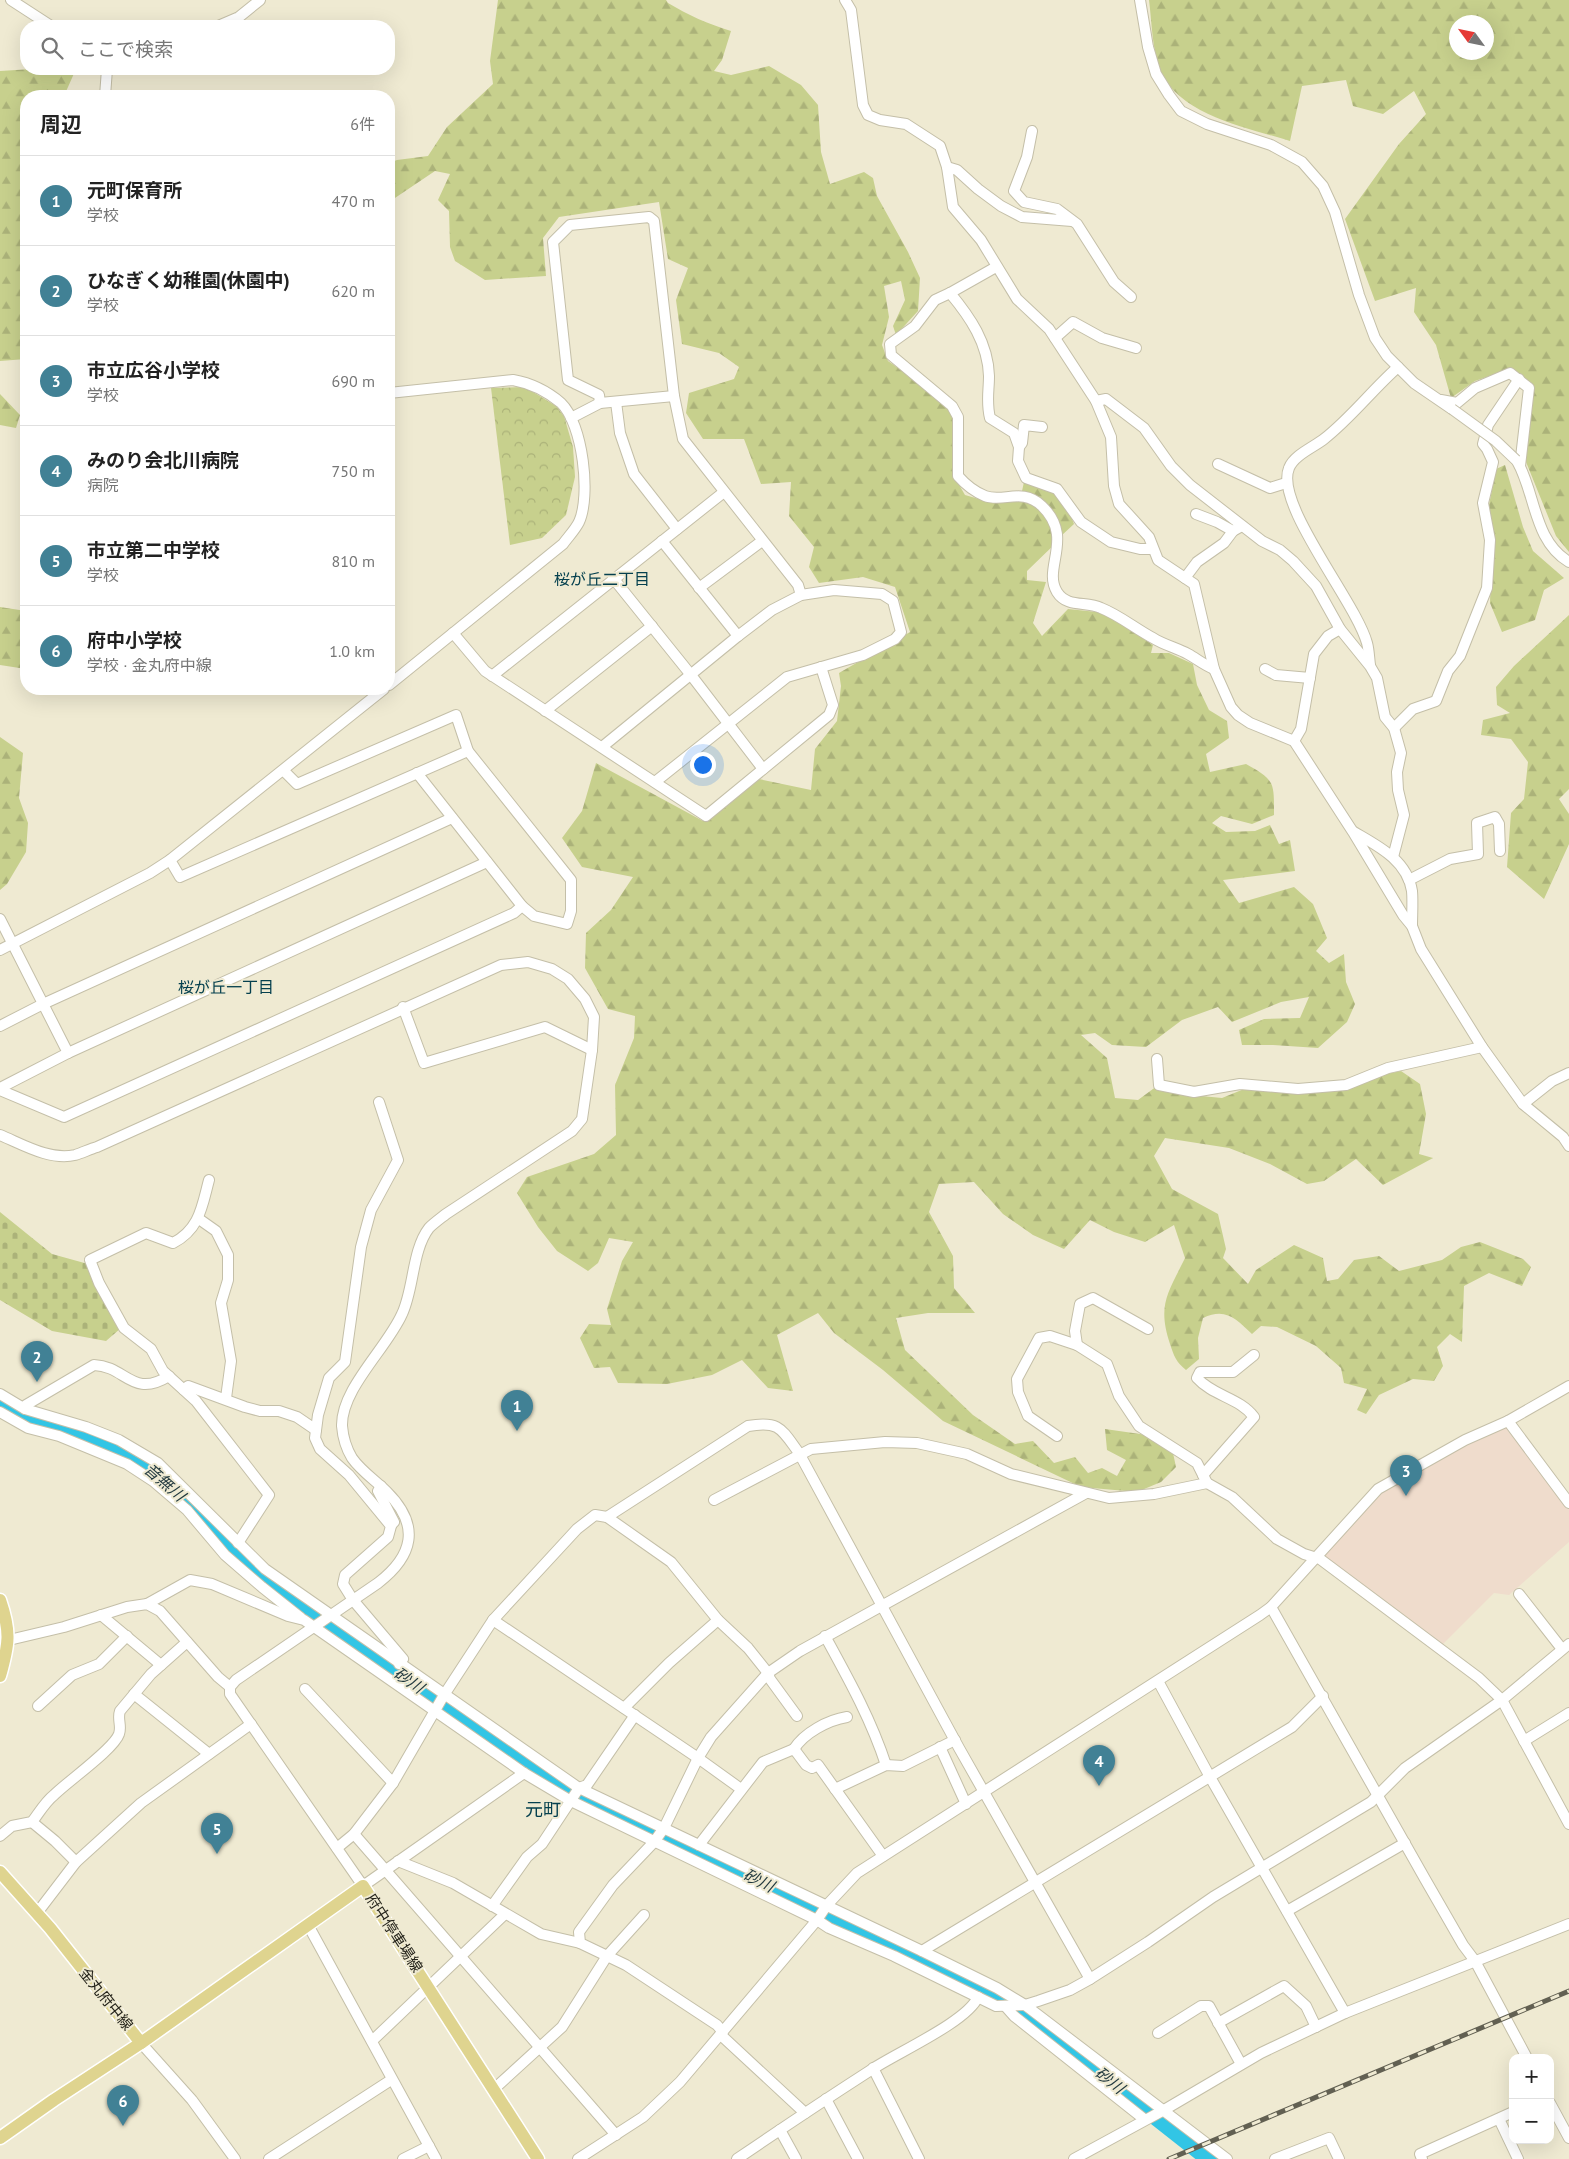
<!DOCTYPE html>
<html lang="ja">
<meta charset="utf-8">
<style>
body{margin:0;font-family:"PT Sans","Noto Sans JP",sans-serif;background:#f6f6f6;color:#222}
.controls{position:absolute;right:15px;bottom:15px;display:grid;overflow:hidden;border-radius:10px;box-shadow:0 5px 20px #0002}
.controls button{width:45px;height:45px;display:grid;place-items:center;padding:0;border:0;border-bottom:1px solid #e0e0e0;background:#fff;color:#222;font:25px sans-serif}
.compass{position:absolute;left:1449px;top:15px;width:45px;height:45px;border-radius:50%;background:#fff;box-shadow:0 5px 20px #0002;rotate:303deg}
.you{position:absolute;left:702px;top:764px;width:18px;height:18px;margin:-12px;border:4px solid #fff;border-radius:50%;background:#1a73e8;box-shadow:0 0 0 8px #1a73e833}
.badge{display:grid;place-items:center;width:32px;height:32px;border-radius:50%;background:#418195;color:#fff;font-size:16px;font-weight:700}
.pin{position:absolute;translate:-50% -41px;filter:drop-shadow(0 1px 2px #0008)}
.pin::after{content:'';position:absolute;top:26px;width:18px;height:15px;background:inherit;clip-path:polygon(0 0,100% 0,50% 100%)}
.list{margin:0;padding:0;list-style:none}
h2{display:flex;justify-content:space-between;align-items:center;height:65px;margin:0;padding:0 20px;font-size:21px}
h2 small{font-size:16px;font-weight:400;color:#767676}
.list li{display:grid;grid-template-columns:32px 1fr auto;gap:15px;align-items:center;box-sizing:border-box;height:90px;padding:0 20px;border-top:1px solid #e0e0e0}
.list b{display:block;font-size:19px;white-space:nowrap}
.list p{margin:0;font-size:16px;white-space:nowrap;color:#767676}
.list em{font-size:16px;font-style:normal;color:#767676}
.icon{flex:none;width:28px;height:28px;fill:none;stroke:currentColor;stroke-width:2;stroke-linecap:round;stroke-linejoin:round}
.map{position:relative;flex:none;width:1569px;height:2159px;overflow:hidden}
.search{position:absolute;background:#fff;box-shadow:0 5px 20px #0002;left:20px;top:20px;width:375px;height:55px;display:flex;align-items:center;gap:12px;box-sizing:border-box;padding:0 18px;border-radius:20px;color:#767676;font-size:19px}
.panel{position:absolute;background:#fff;box-shadow:0 5px 20px #0002;left:20px;top:90px;width:375px;height:605px;border-radius:20px}
.map>svg:first-child{display:block}
.education{fill:#efdccc}
.forest{fill:url(#forest-firs);fill-rule:evenodd}
.cemetery{fill:url(#cemetery-stones)}
.park{fill:url(#park-crowns)}
.lines{fill:none;stroke-linecap:round;stroke-linejoin:round}
.river{stroke:#32c5e5;stroke-width:18}
.minor-casing{stroke:#c4bfa8;stroke-width:12}
.major-casing{stroke:#fff;stroke-width:15}
.minor{stroke:#fff;stroke-width:10}
.major{stroke:#dfd48f;stroke-width:12}
.rail-casing{stroke:#626052;stroke-width:5}
.rail{stroke:#efead2;stroke-width:3;stroke-dasharray:9;stroke-linecap:butt}
.minor-bridge-casing{stroke:#c4bfa8;stroke-width:12;stroke-linecap:butt}
.minor-bridge{stroke:#fff;stroke-width:10}
.labels{text-anchor:middle;stroke-width:4;stroke-linejoin:round;paint-order:stroke}
.street-label{font-size:15px;fill:#24231a;stroke:#efead2}
.neighbourhood-label{font-size:16px;fill:#05404e;stroke:#efead2}
.water-label{font-size:16px;font-style:italic;fill:#1e363c;stroke:#efead2}
.quarter-label{font-size:18px;fill:#05404e;stroke:#efead2}
</style>
<div class="map">
<svg width="1569" height="2159" viewBox="0 0 1569 2159">
<defs>
<pattern id="forest-firs" width="22" height="20" patternUnits="userSpaceOnUse" patternTransform="scale(1.25)"><rect width="22" height="20" fill="#c7d08d"/><path d="M5 1l3.5 6h-7zM16 11l3.5 6h-7z" fill="#abb279"/></pattern>
<pattern id="cemetery-stones" width="16" height="16" patternUnits="userSpaceOnUse" patternTransform="scale(1.25)"><rect width="16" height="16" fill="#c7d08d"/><path d="M2 7V4a2 2 0 0 1 4 0v3zM10 15v-3a2 2 0 0 1 4 0v3z" fill="#abb279"/></pattern>
<pattern id="park-crowns" width="20" height="18" patternUnits="userSpaceOnUse" patternTransform="scale(1.25)"><rect width="20" height="18" fill="#c7d08d"/><path d="M2 6a3 3 0 1 1 6 0M12 15a3 3 0 1 1 6 0" fill="none" stroke="#abb279"/></pattern>
</defs>
<rect width="100%" height="100%" fill="#efead2"/>
<polygon class="education" points="1508,1421 1569,1503 1569,1542 1509,1595 1494,1593 1439,1648 1316,1557 1378,1489"/>
<g class="forest">
<path d="M498,0H666L668,3C688,15 708,24 731,31L722,60L714,71L731,75L769,66L801,85L818,105L821,152L830,184L864,172L873,178L877,196L908,252L920,278L918,311L896,335L893,326L905,300L901,281L884,286L889,317L882,345L888,361L944,400L953,412L955,430L954,476L965,495L986,501L1021,499L1036,503L1050,520L1057,542L1027,571V580L1046,582L1033,623L1042,636L1068,609L1097,612L1114,619L1153,645L1151,653H1169L1193,664L1197,685L1209,710L1227,721L1229,738L1206,754L1210,772L1246,764C1275,780 1274,782 1274,815L1252,824L1221,816L1212,823L1226,832L1255,831L1270,825L1279,844L1290,840L1295,871L1223,880L1239,903L1294,887L1313,904L1327,938L1316,951L1329,963L1344,954L1346,982L1355,1004L1347,1022L1318,1048L1273,1045H1242L1239,1030L1264,1019L1300,1018L1309,997L1281,1002L1232,1022L1218,1007L1182,1020L1146,1047L1112,1045L1095,1033L1081,1035L1107,1058L1115,1098L1138,1100L1157,1086L1191,1095L1222,1098L1249,1087L1344,1090L1371,1077L1401,1071L1420,1084L1426,1114L1419,1154L1433,1158L1383,1185L1356,1159L1324,1181L1307,1184L1270,1164L1229,1148L1165,1138L1154,1156L1172,1189L1218,1214L1226,1249L1223,1258L1248,1284L1256,1270L1294,1245L1323,1258L1327,1281L1338,1279L1354,1260L1379,1256L1399,1271L1442,1260L1461,1247L1480,1242L1523,1259L1531,1267L1522,1286L1489,1273L1464,1286L1462,1342L1450,1334L1437,1347L1443,1366L1434,1381L1413,1379L1379,1395L1366,1414L1357,1410L1367,1389L1344,1383L1341,1368L1316,1346L1277,1327L1261,1326L1252,1334C1236,1319 1226,1307 1203,1318L1198,1338L1199,1359L1186,1370C1176,1362 1174,1356 1170,1344C1157,1305 1168,1293 1185,1258L1174,1225L1145,1242L1114,1232L1090,1220L1064,1249L1033,1235L1003,1214L974,1182L939,1184L929,1212L953,1256L954,1288L975,1313H928L896,1318L905,1350L973,1415L1015,1444L1033,1441L1054,1463L1075,1457L1088,1473L1102,1468L1117,1476L1126,1460L1107,1450L1105,1429L1147,1435L1173,1453L1176,1467L1161,1482L1137,1492L1081,1487L943,1421L883,1370L834,1333L818,1313L777,1335L793,1391L768,1388L742,1360L712,1375L667,1384L618,1383L610,1367L594,1368L580,1338L589,1324L611,1325L607,1309L622,1261L633,1242L609,1238L598,1263L588,1271L557,1251L538,1227L517,1193L527,1177L594,1154L616,1135L615,1085L634,1038L635,1016L608,1009L585,968L586,933L611,910L633,877L582,867L562,838L582,811L596,763L703,821L759,779L811,790L815,749L837,721L841,686L839,673L910,632L895,587L863,577L819,583L809,567L814,547L789,516L791,482L761,484L744,439H703L686,413L689,393L734,379L739,367L719,353L682,344L676,300L688,268L668,259L659,202L559,217L543,238L546,276L485,280L455,261L450,247L449,211L438,200L450,174L435,171L389,202V163L397,160L428,156L447,127L493,84L490,61Z"/>
<path d="M1149,0H1569V552L1556,536L1524,457L1532,385L1510,369L1475,381L1451,398L1436,345L1414,312L1416,288L1375,301L1345,219L1399,144L1426,114L1414,91L1383,114L1353,106L1346,80L1302,86L1290,141C1249,128 1181,116 1161,72C1152,50 1152,24 1149,0ZM1456,22H1486V52H1456Z"/>
<polygon points="32,69 76,69 64,96 26,96 26,359 0,361 0,71"/>
<polygon points="0,394 20,415 16,428 0,425"/>
<polygon points="1505,465 1523,527 1533,551 1564,578 1544,590 1535,620 1502,632 1490,603 1492,530 1489,505 1496,469"/>
<path d="M1024,482C1055,492 1062,492 1074,524L1061,536L1033,495L1022,491Z"/>
<polygon points="0,607 26,611 26,669 0,665"/>
<polygon points="1569,615 1569,789 1559,799 1569,814 1569,844 1544,899 1507,867 1511,813 1524,799 1528,762 1511,739 1481,735 1483,720 1510,713 1497,705 1496,687 1514,666"/>
<polygon points="0,737 23,753 19,798 28,823 26,852 7,884 0,890"/>
</g>
<polygon class="cemetery" points="0,1212 52,1254 88,1264 121,1328 106,1341 52,1331 0,1300"/>
<polygon class="park" points="525,387 556,406 564,416 573,447 575,477 566,515 542,538 510,545 491,388"/>
<g class="lines">
<polyline class="river" points="0,1401 15,1411 44,1424 79,1430 123,1449 157,1471 261,1573 303,1607 444,1706 567,1787 992,1991 1026,2014 1210,2159"/>
<defs>
<g id="minor">
<polyline points="11,0 51,26"/>
<polyline points="845,0 851,10 863,105 868,115 880,120 906,124 940,146 947,167 953,207 981,240 1017,299 1049,329 1096,401 1111,437 1114,486 1119,504 1149,537 1158,560 1194,584 1214,669 1231,707 1238,715 1250,723 1294,741 1353,832 1403,915 1412,926 1421,949 1482,1047 1523,1104 1563,1137 1569,1146"/>
<polyline points="1140,0 1148,47 1156,74 1169,95 1181,111 1207,124 1271,145 1302,162 1323,186 1335,212 1359,295 1375,338 1387,356 1414,383 1452,409"/>
<polyline points="218,26 239,17 260,0"/>
<polyline points="105,96 107,69"/>
<polyline points="1032,131 1027,157 1014,191 1024,202 1057,209 1077,224 1114,282 1131,297"/>
<polyline points="947,167 957,170 978,189 1001,206 1022,217 1072,221"/>
<path d="M996,267L950,293L935,300L915,326L890,344L891,355L952,406L958,417V476C965,484 975,492 985,496C1003,503 1022,487 1042,506C1075,538 1042,568 1057,592C1067,608 1086,601 1101,608C1119,615 1136,629 1153,638C1164,645 1177,648 1188,654C1197,659 1204,665 1214,669"/>
<path d="M950,293C970,317 988,343 989,376C989,391 986,402 990,418L1014,433L1019,447L1018,461L1026,478L1057,489L1081,522L1111,542L1140,549H1153"/>
<polyline points="1055,338 1073,322 1102,338 1136,348"/>
<path d="M389,393L513,380C530,383 548,392 561,403C583,424 591,496 579,522C575,530 568,537 563,544L389,685"/>
<polyline points="1441,400 1457,403 1475,388 1510,373 1529,388 1520,466"/>
<polyline points="1096,401 1106,399 1144,428 1171,466 1190,485 1262,541 1280,550 1293,561 1316,586 1340,629 1370,666 1377,678 1385,717 1394,728 1401,753 1397,772 1398,790 1404,815 1393,857"/>
<polyline points="616,402 620,433 634,474 677,529"/>
<polyline points="600,403 599,395 568,380 553,242 570,225 649,217 654,221 674,396 683,439 798,585 801,595"/>
<polyline points="571,418 600,403 674,396"/>
<polyline points="1019,447 1022,443 1024,425 1042,427"/>
<path d="M1517,461C1536,494 1533,540 1569,562"/>
<polyline points="1218,464 1270,488 1286,483"/>
<polyline points="1196,514 1217,522 1233,531"/>
<polyline points="662,541 738,636"/>
<polyline points="613,578 691,675 763,769"/>
<polyline points="1185,578 1197,562 1224,543 1233,531 1242,526"/>
<polyline points="699,588 762,541"/>
<polyline points="453,633 485,671 706,816 829,715 833,705 821,667"/>
<path d="M1370,665C1369,658 1369,650 1367,643C1356,602 1274,504 1289,468C1294,455 1314,447 1324,439C1351,418 1372,390 1398,367"/>
<polyline points="1265,669 1276,675 1310,678"/>
<polyline points="492,676 724,492"/>
<polyline points="545,711 652,626"/>
<polyline points="1394,728 1413,709 1436,701 1448,671 1460,656 1487,588 1490,540 1483,503 1493,462 1487,449 1483,444 1488,425 1519,379"/>
<polyline points="1294,741 1301,729 1314,654 1328,636 1340,629"/>
<polyline points="602,747 738,636 772,610 801,595 834,590 882,594 893,601 901,632 895,639 863,655 787,677 655,782"/>
<polyline points="284,771 297,784 456,715 468,751 571,880 571,911 567,924 534,916 522,906 417,773"/>
<path d="M1354,832C1378,846 1407,860 1412,891C1413,902 1412,915 1412,926"/>
<polyline points="170,860 180,877 468,751"/>
<polyline points="1409,880 1450,859 1478,854 1477,823 1495,817 1499,824 1500,851"/>
<polyline points="0,919 68,1053"/>
<polyline points="0,950 150,873 170,860 384,689"/>
<polyline points="403,1007 424,1063 545,1027 592,1050"/>
<polyline points="0,1026 43,1004 452,818"/>
<polyline points="1157,1059 1159,1085 1194,1092 1240,1084 1298,1089 1346,1085 1388,1068 1482,1047"/>
<polyline points="0,1088 68,1053 487,862"/>
<polyline points="0,1090 64,1117 514,913 522,906"/>
<polyline points="379,1102 398,1160 371,1210 361,1247 345,1362 329,1378 318,1415 315,1438 320,1449 349,1475 391,1526 388,1537 345,1575 343,1584 353,1600 403,1659 399,1664"/>
<polyline points="1523,1104 1552,1081 1569,1073"/>
<path d="M0,1135C22,1144 50,1161 75,1155C82,1153 90,1149 97,1147L501,965L528,962L552,969L568,979L585,999L594,1017L592,1050L582,1119L572,1131L446,1214C441,1218 434,1223 429,1228C412,1250 414,1289 402,1314C387,1348 341,1389 342,1426C343,1438 346,1448 352,1458C361,1471 376,1481 387,1492C421,1526 413,1556 378,1583L236,1680L230,1687V1694L363,1886L524,1773"/>
<path d="M209,1180C202,1206 200,1229 173,1243L146,1233L90,1260L99,1283L124,1328L151,1349L163,1371L196,1401L269,1495L238,1543"/>
<polyline points="199,1219 216,1231 228,1255 228,1280 221,1303 231,1361 226,1398"/>
<polyline points="1077,1345 1075,1331 1080,1304 1093,1298 1148,1329"/>
<polyline points="184,1390 188,1386 245,1407 260,1411 279,1411 297,1417 316,1430"/>
<polyline points="0,1394 25,1409 86,1427 119,1440 158,1463 265,1569 579,1788 922,1951 997,1988 1025,2005 1227,2159"/>
<path d="M25,1409L26,1405L94,1365C126,1366 132,1399 169,1376"/>
<polyline points="0,1412 28,1428 59,1436 127,1464 153,1481 187,1510 225,1555 262,1587 301,1618"/>
<polyline points="1508,1421 1569,1503"/>
<polyline points="1057,1436 1028,1416 1018,1392 1017,1379 1039,1338 1050,1336 1077,1345 1107,1364 1119,1396 1139,1426 1197,1463 1207,1483 1232,1497 1277,1539 1304,1554 1320,1559 1479,1678 1502,1700 1569,1824"/>
<path d="M1203,1475L1254,1417C1240,1398 1213,1396 1197,1378L1200,1372H1233L1254,1355"/>
<polyline points="381,1486 378,1491 394,1522 391,1525"/>
<polyline points="714,1500 811,1449 885,1442 917,1443 967,1454 1011,1474 1109,1498 1154,1494 1207,1483"/>
<path d="M607,1517L748,1426C780,1420 782,1430 799,1453L959,1748L1090,1979"/>
<polyline points="1519,1594 1562,1649"/>
<polyline points="147,1604 190,1580 212,1584 288,1616 304,1620 524,1773 571,1801 817,1920 829,1928 894,1956 996,2006 1025,2005 1038,2001 1070,1990 1090,1979 1148,1942 1213,1897 1371,1802 1405,1768 1502,1700 1569,1644"/>
<polyline points="1271,1607 1425,1879 1463,1945 1475,1961 1527,2058"/>
<polyline points="101,1615 161,1665"/>
<polyline points="493,1620 698,1758 741,1789"/>
<path d="M825,1636C848,1678 871,1719 886,1765"/>
<polyline points="9,1640 64,1627 127,1607 147,1604 160,1611 218,1677 230,1687"/>
<polyline points="1158,1681 1210,1777 1345,2013"/>
<polyline points="305,1689 393,1783"/>
<polyline points="134,1694 209,1754"/>
<polyline points="38,1706 72,1675 99,1664 127,1636"/>
<polyline points="624,1708 669,1663 718,1620"/>
<polyline points="1524,1741 1569,1713"/>
<polyline points="940,1747 966,1804"/>
<path d="M794,1749C804,1733 828,1720 847,1717"/>
<polyline points="835,1789 886,1765 903,1766 955,1740"/>
<polyline points="32,1822 55,1841 76,1862"/>
<polyline points="354,1834 616,2135"/>
<path d="M0,1836L12,1826L32,1822C39,1813 45,1802 54,1795C68,1781 114,1749 119,1734C122,1726 117,1719 120,1711L151,1674L187,1642"/>
<polyline points="699,1845 763,1762 794,1749 806,1765 812,1768 818,1765 883,1856"/>
<polyline points="337,1848 354,1834 393,1783 444,1695 493,1620 577,1529 595,1515 607,1517 671,1562 718,1620 748,1648 768,1673 770,1679 797,1716"/>
<polyline points="398,1861 453,1883 541,1934 580,1943"/>
<polyline points="492,1906 527,1857 542,1844 579,1788 587,1785 635,1715"/>
<polyline points="1287,1911 1405,1843"/>
<polyline points="37,1913 76,1862 141,1803 251,1724"/>
<polyline points="308,1925 436,2159"/>
<polyline points="922,1951 1292,1727 1323,1696"/>
<polyline points="1006,2007 1014,2016 1144,2119"/>
<polyline points="1218,2023 1284,1986 1306,2006 1316,2027"/>
<polyline points="1158,2033 1201,2006 1209,2006 1241,2064"/>
<polyline points="372,2041 505,1914"/>
<polyline points="141,2043 192,2100 235,2159"/>
<polyline points="873,2068 919,2159"/>
<polyline points="494,2089 562,2027 607,1956 644,1915"/>
<polyline points="826,2099 858,2159"/>
<polyline points="1550,2103 1569,2138"/>
<polyline points="805,2113 723,2037 722,2031 717,2025 626,1965 580,1943 579,1932 613,1885 654,1842 664,1828 698,1758 711,1737 768,1673 800,1651 1086,1493"/>
<polyline points="1499,2119 1518,2159"/>
<polyline points="780,2130 796,2159"/>
<polyline points="269,2159 391,2080"/>
<polyline points="403,2159 429,2146"/>
<polyline points="578,2159 643,2117 680,2082 817,1920 827,1905 857,1873 1260,1615 1271,1607 1378,1489 1465,1440 1508,1421 1569,1386"/>
<path d="M737,2159C781,2129 826,2099 871,2070C896,2053 967,2022 978,1997"/>
<polyline points="1074,2159 1164,2110 1261,2053 1345,2013 1569,1924"/>
<polyline points="1275,2159 1329,2138 1339,2159"/>
<polyline points="1422,2159 1420,2154 1513,2112"/>
</g>
<g id="major">
<path d="M0,1600C11,1632 9,1644 0,1676"/>
<polyline points="0,1872 50,1928 141,2043"/>
<polyline points="0,2138 54,2100 141,2043 363,1886 538,2159"/>
</g>
</defs>
<use href="#minor" class="minor-casing"/>
<use href="#major" class="major-casing"/>
<use href="#minor" class="minor"/>
<use href="#major" class="major"/>
<defs>
<polyline id="rail" points="1169,2159 1569,1991"/>
</defs>
<use href="#rail" class="rail-casing"/>
<use href="#rail" class="rail"/>
<defs>
<polyline id="minor-bridge" points="1452,409 1496,441 1516,460"/>
</defs>
<use href="#minor-bridge" class="minor-bridge-casing"/>
<use href="#minor-bridge" class="minor-bridge"/>
</g>
<g class="labels">
<g class="street-label">
<text transform="translate(394 1933) rotate(57)" y="5">府中停車場線</text>
<text transform="translate(106 1999) rotate(51)" y="5">金丸府中線</text>
</g>
<g class="neighbourhood-label">
<text x="602" y="585">桜が丘二丁目</text>
<text x="226" y="993">桜が丘一丁目</text>
</g>
<g class="water-label">
<text transform="translate(165 1482) rotate(41)" y="6">音無川</text>
<text transform="translate(409 1680) rotate(34)" y="6">砂川</text>
<text transform="translate(759 1880) rotate(26)" y="6">砂川</text>
<text transform="translate(1110 2080) rotate(38)" y="6">砂川</text>
</g>
<g class="quarter-label">
<text x="543" y="1816">元町</text>
</g>
</g>
</svg>
<div class="controls">
<button>+</button>
<button>−</button>
</div>
<svg class="compass" viewBox="-18 -18 36 36"><path d="M0-13l5 13h-10z" fill="#e53935"/><path d="M0 13l5-13h-10z" fill="#767676"/></svg>
<div class="you"></div>
<div class="pin badge" style="left:517px;top:1431px">1</div>
<div class="pin badge" style="left:37px;top:1382px">2</div>
<div class="pin badge" style="left:1406px;top:1496px">3</div>
<div class="pin badge" style="left:1099px;top:1786px">4</div>
<div class="pin badge" style="left:217px;top:1854px">5</div>
<div class="pin badge" style="left:123px;top:2126px">6</div>
<div class="search"><svg class="icon" aria-label="search" viewBox="0 0 24 24"><circle cx="10" cy="10" r="6"/><path d="M15 15l6 6"/></svg>ここで検索</div>
<section class="panel">
<h2>周辺<small>6件</small></h2>
<ul class="list">
<li><span class="badge">1</span><div><b>元町保育所</b><p>学校</p></div><em>470 m</em></li>
<li><span class="badge">2</span><div><b>ひなぎく幼稚園(休園中)</b><p>学校</p></div><em>620 m</em></li>
<li><span class="badge">3</span><div><b>市立広谷小学校</b><p>学校</p></div><em>690 m</em></li>
<li><span class="badge">4</span><div><b>みのり会北川病院</b><p>病院</p></div><em>750 m</em></li>
<li><span class="badge">5</span><div><b>市立第二中学校</b><p>学校</p></div><em>810 m</em></li>
<li><span class="badge">6</span><div><b>府中小学校</b><p>学校 · 金丸府中線</p></div><em>1.0 km</em></li>
</ul>
</section>
</div>
